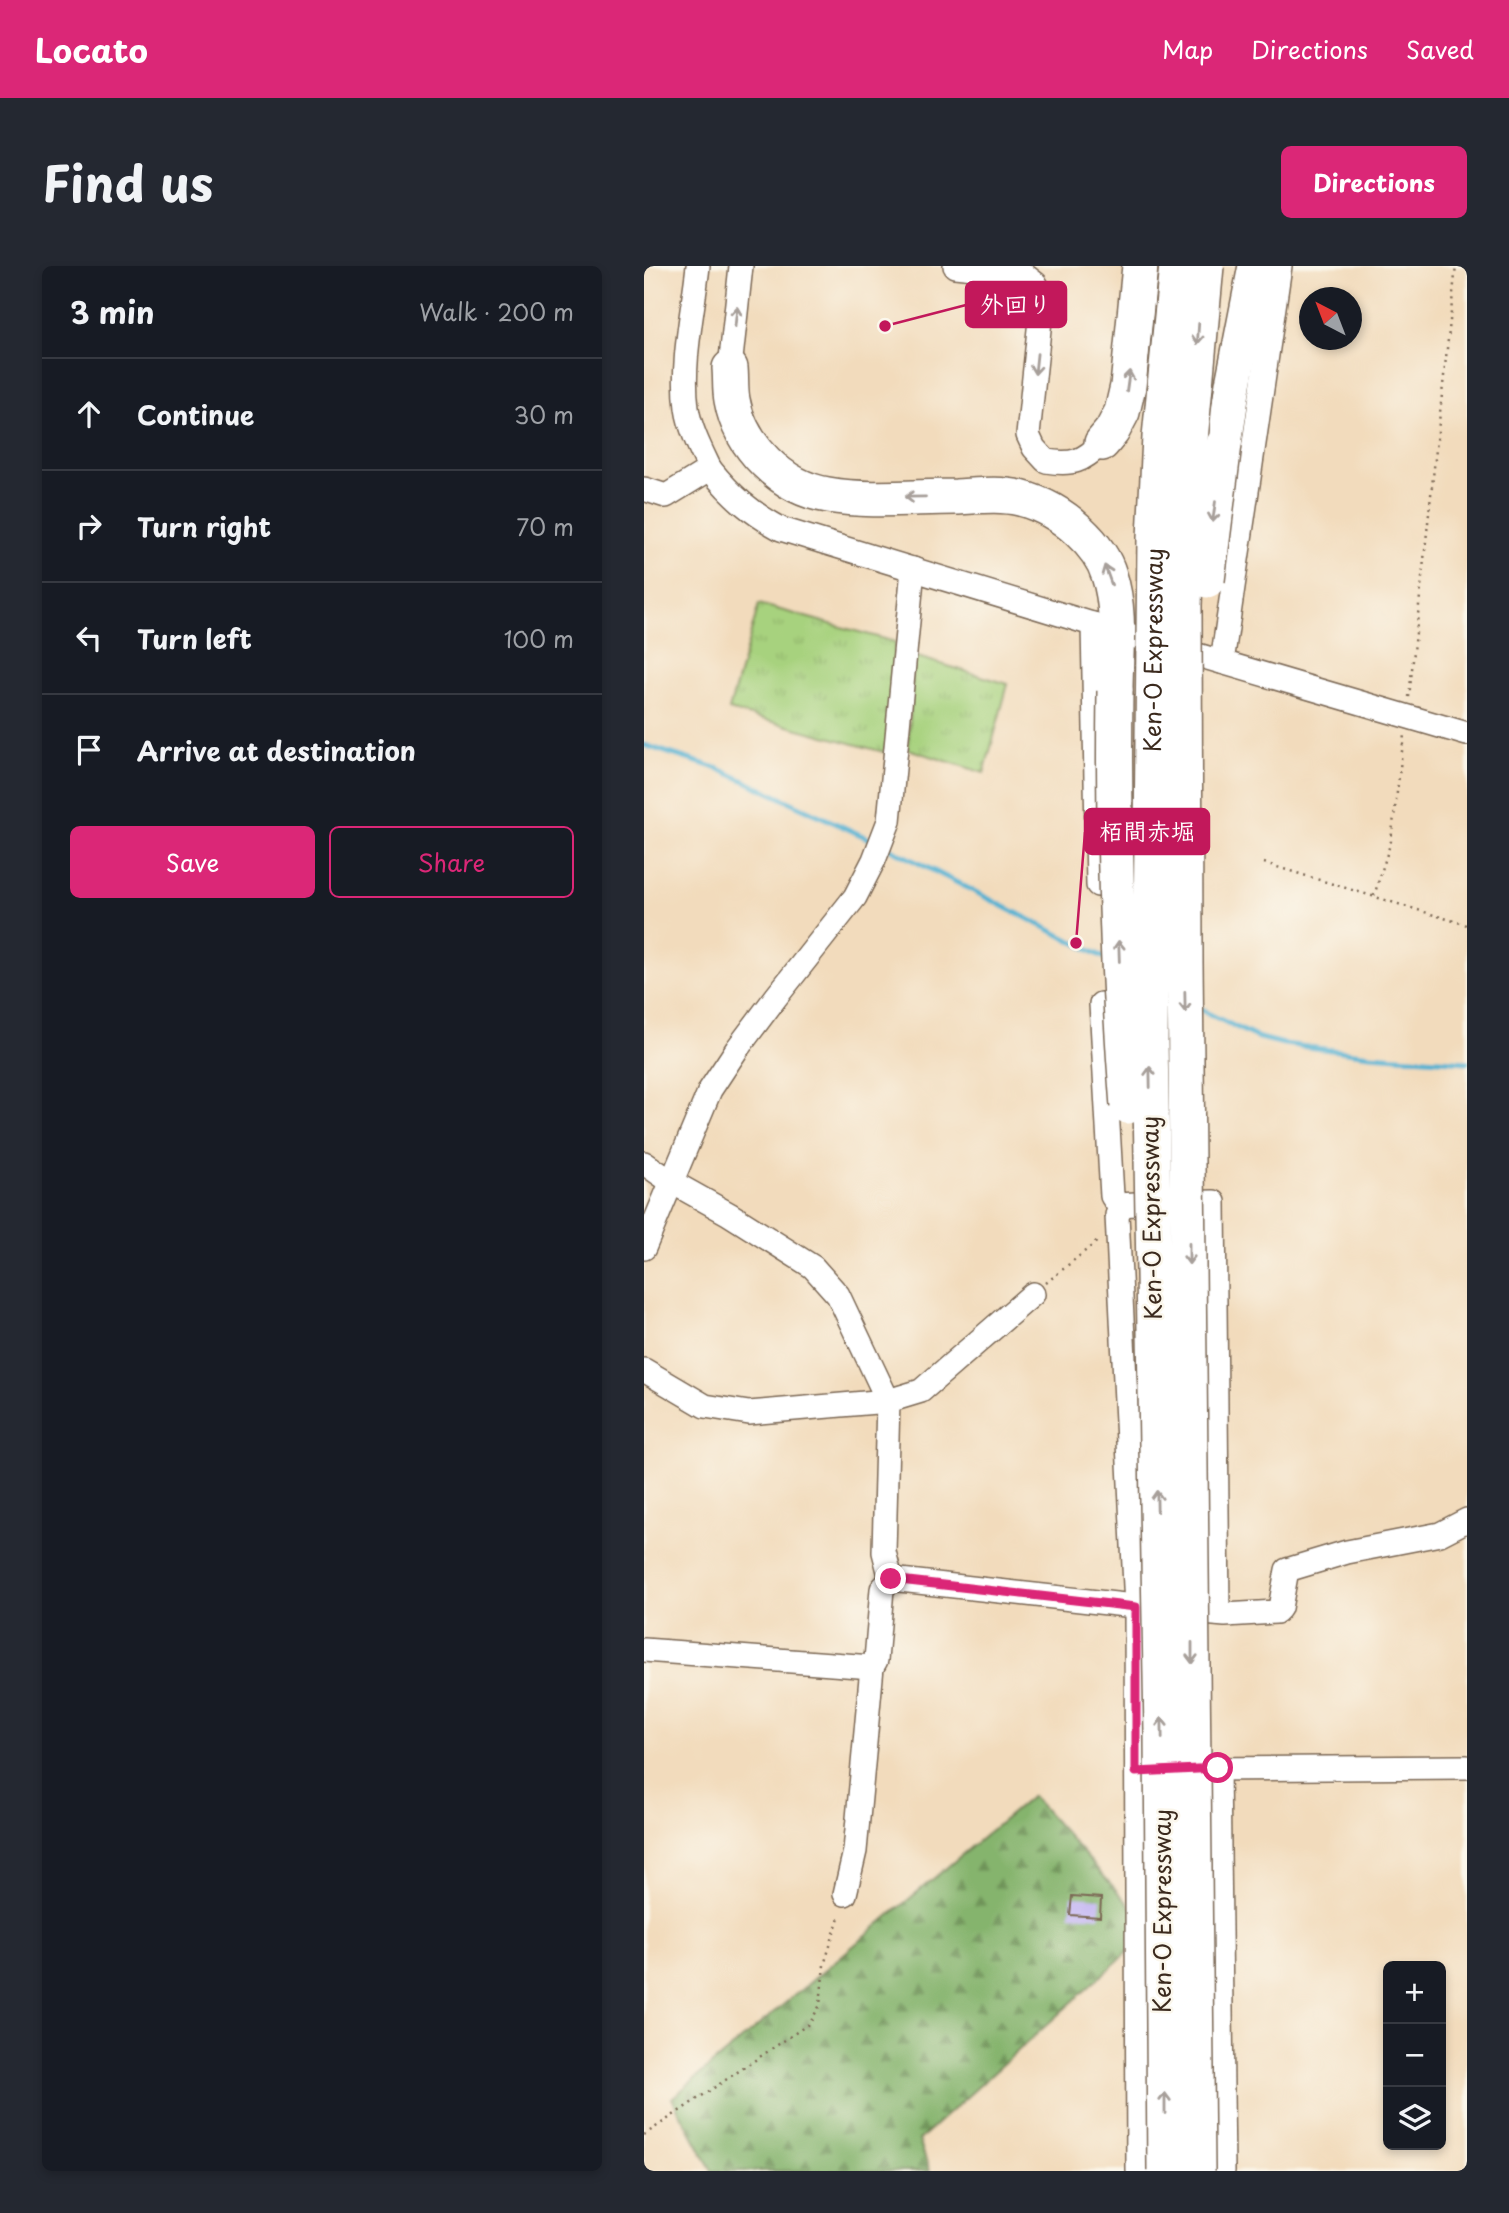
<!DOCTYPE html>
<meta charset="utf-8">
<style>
body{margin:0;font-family:"Playpen Sans","Klee One",sans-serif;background:#242831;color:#f1f3f6}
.controls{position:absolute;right:21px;bottom:21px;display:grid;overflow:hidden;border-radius:10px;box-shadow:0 4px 10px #0003}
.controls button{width:63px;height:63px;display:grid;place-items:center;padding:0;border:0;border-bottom:2px solid #363941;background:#171b24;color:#f1f3f6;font:35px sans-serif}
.compass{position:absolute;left:655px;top:21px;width:63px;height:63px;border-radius:50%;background:#171b24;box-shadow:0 4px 10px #0003;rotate:318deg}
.stop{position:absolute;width:21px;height:21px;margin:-16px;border:5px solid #db2777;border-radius:50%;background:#fff}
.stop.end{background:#db2777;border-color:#fff;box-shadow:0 2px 7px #0008}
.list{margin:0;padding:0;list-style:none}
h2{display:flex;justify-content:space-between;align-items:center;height:91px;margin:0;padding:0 28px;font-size:30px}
h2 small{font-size:23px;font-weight:400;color:#9ea1a6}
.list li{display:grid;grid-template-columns:46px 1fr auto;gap:21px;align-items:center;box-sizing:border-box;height:112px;padding:0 28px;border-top:2px solid #363941}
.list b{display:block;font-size:26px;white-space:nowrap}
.list em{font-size:23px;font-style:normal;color:#9ea1a6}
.actions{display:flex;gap:14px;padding:21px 28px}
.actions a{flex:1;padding:16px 0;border:2px solid #db2777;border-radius:10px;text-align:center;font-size:24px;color:#db2777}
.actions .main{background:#db2777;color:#fff}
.icon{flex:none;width:38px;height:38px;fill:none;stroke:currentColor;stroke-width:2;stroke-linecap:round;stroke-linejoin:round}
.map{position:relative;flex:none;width:823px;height:1905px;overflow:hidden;border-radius:10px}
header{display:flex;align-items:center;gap:42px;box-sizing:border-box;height:98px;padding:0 35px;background:#db2777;color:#fff}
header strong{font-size:33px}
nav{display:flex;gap:38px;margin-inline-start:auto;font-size:24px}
.intro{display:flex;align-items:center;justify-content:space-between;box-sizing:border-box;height:168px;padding:0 42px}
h1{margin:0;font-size:49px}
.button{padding:18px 32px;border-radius:10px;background:#db2777;color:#fff;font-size:24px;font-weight:700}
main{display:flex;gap:42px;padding:0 42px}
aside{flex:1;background:#171b24;border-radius:10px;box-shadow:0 4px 10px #0003}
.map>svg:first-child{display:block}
.grass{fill:url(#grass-tufts);stroke:#717e4e;stroke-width:2}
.forest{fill:url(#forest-firs);stroke:#606f46;stroke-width:2}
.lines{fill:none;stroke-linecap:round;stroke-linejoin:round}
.stream{stroke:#53b1d1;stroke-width:5}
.building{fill:#beb0f4}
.minor-casing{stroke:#7b6855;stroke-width:26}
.highway-casing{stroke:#7b6855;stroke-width:38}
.path{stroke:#7b6855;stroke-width:2.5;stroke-dasharray:2 5;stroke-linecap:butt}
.minor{stroke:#fff;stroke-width:23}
.highway{stroke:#fff;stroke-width:35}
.highway-bridge-casing{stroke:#7b6855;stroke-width:38;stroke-linecap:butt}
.highway-bridge{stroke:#fff;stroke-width:35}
.oneway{stroke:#a79f9a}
.route{stroke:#db2777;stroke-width:9}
.labels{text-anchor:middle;stroke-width:5;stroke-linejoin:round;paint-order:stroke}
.street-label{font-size:23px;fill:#3b2a1e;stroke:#fbf7ec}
.leader{fill:none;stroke:#c2185b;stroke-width:2.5}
.callout-dot{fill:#c2185b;stroke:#fbf7ec;stroke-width:2.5}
.callout{fill:#c2185b;stroke:#c2185b;stroke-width:2.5}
.callout-label{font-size:24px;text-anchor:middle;font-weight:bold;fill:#fff}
</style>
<header>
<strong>Locato</strong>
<nav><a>Map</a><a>Directions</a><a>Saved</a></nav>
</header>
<div class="intro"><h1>Find us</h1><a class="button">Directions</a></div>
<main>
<aside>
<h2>3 min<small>Walk · 200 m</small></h2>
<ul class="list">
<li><svg class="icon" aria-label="ahead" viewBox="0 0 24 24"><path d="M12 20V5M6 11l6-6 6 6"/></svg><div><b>Continue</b></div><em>30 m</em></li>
<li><svg class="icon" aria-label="right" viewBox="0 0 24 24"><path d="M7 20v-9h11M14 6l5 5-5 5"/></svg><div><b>Turn right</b></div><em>70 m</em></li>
<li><svg class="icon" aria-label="left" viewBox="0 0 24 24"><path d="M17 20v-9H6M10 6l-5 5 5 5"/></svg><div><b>Turn left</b></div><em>100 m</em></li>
<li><svg class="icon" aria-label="arrive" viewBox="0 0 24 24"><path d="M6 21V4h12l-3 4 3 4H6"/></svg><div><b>Arrive at destination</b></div></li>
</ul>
<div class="actions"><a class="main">Save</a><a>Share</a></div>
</aside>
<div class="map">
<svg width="823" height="1905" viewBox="0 0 823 1905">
<defs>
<pattern id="grass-tufts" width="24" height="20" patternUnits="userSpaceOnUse" patternTransform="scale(1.75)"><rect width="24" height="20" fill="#a7d27e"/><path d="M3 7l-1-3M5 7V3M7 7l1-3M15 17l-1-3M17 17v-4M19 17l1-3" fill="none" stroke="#91b46c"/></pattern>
<pattern id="forest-firs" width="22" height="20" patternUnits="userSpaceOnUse" patternTransform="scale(1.75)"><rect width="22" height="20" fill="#85b46d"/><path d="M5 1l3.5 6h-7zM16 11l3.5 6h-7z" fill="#6e9359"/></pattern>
</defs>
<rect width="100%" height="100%" fill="#fbf7ec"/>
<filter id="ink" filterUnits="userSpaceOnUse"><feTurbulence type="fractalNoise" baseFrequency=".0143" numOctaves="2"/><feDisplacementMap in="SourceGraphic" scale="14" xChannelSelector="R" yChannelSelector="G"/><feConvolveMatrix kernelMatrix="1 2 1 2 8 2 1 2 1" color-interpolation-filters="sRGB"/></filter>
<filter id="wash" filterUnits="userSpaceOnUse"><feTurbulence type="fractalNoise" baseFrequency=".00686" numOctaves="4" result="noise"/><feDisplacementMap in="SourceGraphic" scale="28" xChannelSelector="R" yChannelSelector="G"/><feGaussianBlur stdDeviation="1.57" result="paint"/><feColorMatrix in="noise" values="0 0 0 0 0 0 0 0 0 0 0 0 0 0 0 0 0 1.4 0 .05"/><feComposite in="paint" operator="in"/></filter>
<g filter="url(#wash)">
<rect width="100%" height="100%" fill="#f2dbbc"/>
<g class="grass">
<polygon points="115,338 251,376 243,487 85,444"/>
<polygon points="270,390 364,418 340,507 264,483"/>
</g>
<polygon class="forest" points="388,1530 508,1664 275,1874 286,1905 68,1905 28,1832"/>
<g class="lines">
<g class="stream">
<polyline points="0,479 75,503 232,576"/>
<polyline points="241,580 463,693"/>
<polyline points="555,743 612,771 640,778 726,789 823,796"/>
</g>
</g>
<g id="blocks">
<polygon class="building" points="428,1630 457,1632 456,1651 426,1649"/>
</g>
</g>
<g filter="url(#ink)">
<use href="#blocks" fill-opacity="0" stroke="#7b6855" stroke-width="2"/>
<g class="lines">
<defs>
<g id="minor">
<path d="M54,0C49,46 37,96 43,142C46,163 57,184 66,203"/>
<path d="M311,0L378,7L392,18L398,35L384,169L390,182L402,195C429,199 438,196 458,177"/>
<polyline points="86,102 97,0"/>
<path d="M0,223L22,230L66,203C88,230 106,246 137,263L458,361"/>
<polyline points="449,358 454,619"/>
<polyline points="482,368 823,468"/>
<polyline points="578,396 636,0"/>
<polyline points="457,738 468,930 474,939 492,938"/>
<polyline points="0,897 26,915 85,948 169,1001 194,1029 244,1135 240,1286 247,1313"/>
<polyline points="529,937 570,936 574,1348"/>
<polyline points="478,939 473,949 492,1341 494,1905"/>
<polyline points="0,982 66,824 93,783 132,731 211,631 230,594 245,555 269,303"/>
<polyline points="0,1104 61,1140 105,1147 244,1135 277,1125 389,1028"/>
<polyline points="247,1313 508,1342"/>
<polyline points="559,1347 581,1349 632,1346 636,1342 643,1304 703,1286 796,1268 823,1254"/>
<polyline points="0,1384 228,1401"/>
<polyline points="574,1502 579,1905"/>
<polyline points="558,1503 823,1501"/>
<polyline points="201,1628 211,1585 228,1401 232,1394 238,1323 247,1313"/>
</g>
<g id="highway">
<path d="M86,102C87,112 86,124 88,134C96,180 138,222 184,229C225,236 271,231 312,231C333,230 355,227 376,232C399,238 418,249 435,265C448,277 460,292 465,309C477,345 471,387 471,425"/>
<polyline points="458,177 468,165 478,146 484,120 496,0"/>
<polyline points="580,178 589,118 612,0"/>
</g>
</defs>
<use href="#minor" class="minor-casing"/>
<use href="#highway" class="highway-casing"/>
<g class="path">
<polyline points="765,431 812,0"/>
<polyline points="620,597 823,659"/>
<polyline points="730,630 747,575 760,469"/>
<polyline points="402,1017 456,973"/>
<polyline points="0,1869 166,1757 176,1739 180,1699 196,1648"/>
</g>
<use href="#minor" class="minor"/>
<use href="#highway" class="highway"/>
<defs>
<g id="highway-bridge">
<polyline points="563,314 580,178"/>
<path d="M471,425C469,563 473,702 484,840"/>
<path id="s1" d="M521,1905L518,1468L506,776L511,272L516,171L533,0"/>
<polyline points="553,1905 541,697 540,339 546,174 562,0"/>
</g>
</defs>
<use href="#highway-bridge" class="highway-bridge-casing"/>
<use href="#highway-bridge" class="highway-bridge"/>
</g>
<defs><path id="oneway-shaft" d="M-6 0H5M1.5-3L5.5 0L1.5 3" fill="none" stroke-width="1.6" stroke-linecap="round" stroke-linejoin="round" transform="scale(1.75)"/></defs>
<g class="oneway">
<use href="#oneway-shaft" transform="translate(92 51) rotate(-84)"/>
<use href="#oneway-shaft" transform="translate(554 68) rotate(94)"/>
<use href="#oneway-shaft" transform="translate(392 98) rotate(96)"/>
<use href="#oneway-shaft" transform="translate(484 115) rotate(-82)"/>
<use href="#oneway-shaft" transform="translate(271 231) rotate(179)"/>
<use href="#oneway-shaft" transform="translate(570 246) rotate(98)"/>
<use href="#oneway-shaft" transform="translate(464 309) rotate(-110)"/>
<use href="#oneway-shaft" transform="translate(475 685) rotate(-92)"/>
<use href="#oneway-shaft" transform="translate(541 736) rotate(89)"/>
<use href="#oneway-shaft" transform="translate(506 811) rotate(-91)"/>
<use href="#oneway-shaft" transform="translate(545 988) rotate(90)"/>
<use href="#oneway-shaft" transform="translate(513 1235) rotate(-91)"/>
<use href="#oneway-shaft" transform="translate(548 1387) rotate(90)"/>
<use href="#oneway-shaft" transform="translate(518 1462) rotate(-91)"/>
<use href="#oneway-shaft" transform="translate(521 1837) rotate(-90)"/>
</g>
</g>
<g class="lines" filter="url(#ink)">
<polyline class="route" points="247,1313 492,1341 492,1506 574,1502"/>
</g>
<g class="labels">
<g class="street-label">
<text dy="8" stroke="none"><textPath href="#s1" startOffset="1521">Ken-O Expressway</textPath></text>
<text transform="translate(508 952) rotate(-91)" y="8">Ken-O Expressway</text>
<text transform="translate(519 1645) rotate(-90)" y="8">Ken-O Expressway</text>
</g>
</g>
<path class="leader" d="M241 60L322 39M432 677L441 566"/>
<g class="callout-dot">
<circle cx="241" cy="60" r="7"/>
<circle cx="432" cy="677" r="7"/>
</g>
<g class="callout">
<rect x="322" y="16" width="100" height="45" rx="7"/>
<rect x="441" y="543" width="124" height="45" rx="7"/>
</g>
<g class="callout-label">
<text x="372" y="47">外回り</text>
<text x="503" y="574">栢間赤堀</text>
</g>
</svg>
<div class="controls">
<button>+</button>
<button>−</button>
<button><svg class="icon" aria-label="layers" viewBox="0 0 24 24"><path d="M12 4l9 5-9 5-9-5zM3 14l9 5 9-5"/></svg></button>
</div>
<svg class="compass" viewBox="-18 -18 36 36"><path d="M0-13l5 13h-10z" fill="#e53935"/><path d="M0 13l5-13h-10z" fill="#9ea1a6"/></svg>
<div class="stop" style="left:574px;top:1502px"></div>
<div class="stop end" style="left:247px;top:1313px"></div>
</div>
</main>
